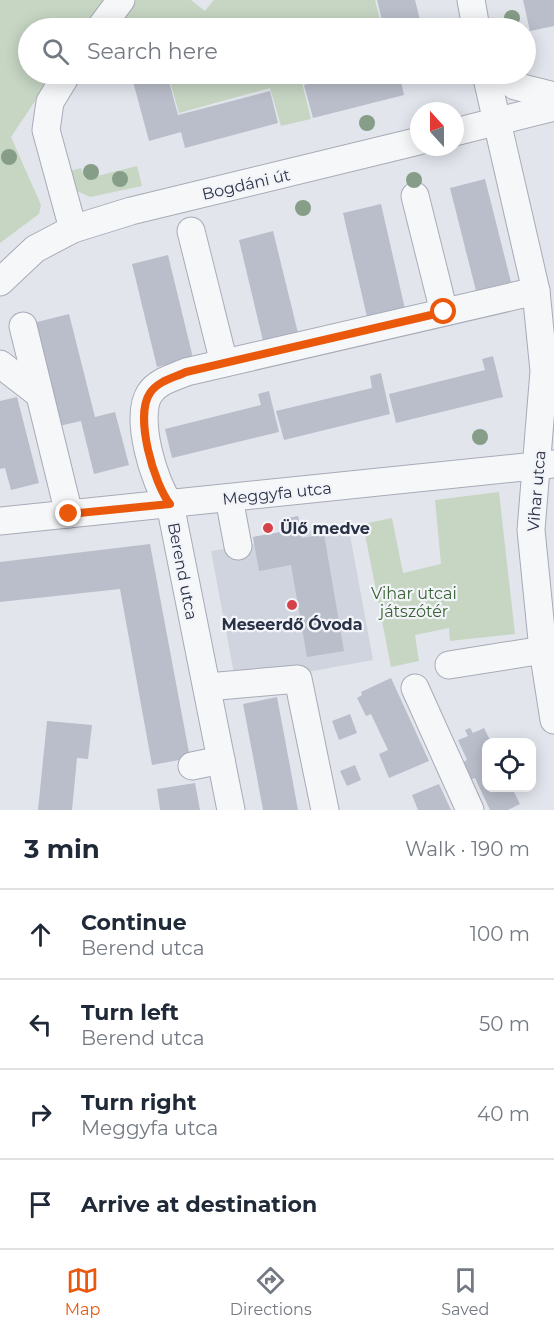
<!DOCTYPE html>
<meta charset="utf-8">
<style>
body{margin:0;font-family:Montserrat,sans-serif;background:#f6f6f7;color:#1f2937}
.controls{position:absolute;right:18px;bottom:18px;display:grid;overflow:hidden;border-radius:12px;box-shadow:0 3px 15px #0003}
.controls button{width:54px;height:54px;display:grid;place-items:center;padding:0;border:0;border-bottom:2px solid #e0e1e3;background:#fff;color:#1f2937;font:30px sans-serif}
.compass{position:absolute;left:410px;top:102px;width:54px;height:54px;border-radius:50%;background:#fff;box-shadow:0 3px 15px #0003;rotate:339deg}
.stop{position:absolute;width:18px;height:18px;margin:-14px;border:4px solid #ea580c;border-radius:50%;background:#fff}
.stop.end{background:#ea580c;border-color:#fff;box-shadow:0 2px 6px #0008}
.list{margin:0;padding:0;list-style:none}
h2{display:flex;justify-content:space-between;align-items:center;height:78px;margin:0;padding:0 24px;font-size:26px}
h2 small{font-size:20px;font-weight:400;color:#747a83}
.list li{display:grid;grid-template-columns:39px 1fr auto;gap:18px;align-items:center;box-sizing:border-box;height:90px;padding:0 24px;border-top:2px solid #e0e1e3}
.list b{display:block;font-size:22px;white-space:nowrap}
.list p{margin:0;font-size:20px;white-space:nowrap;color:#747a83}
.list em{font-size:20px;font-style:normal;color:#747a83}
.icon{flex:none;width:33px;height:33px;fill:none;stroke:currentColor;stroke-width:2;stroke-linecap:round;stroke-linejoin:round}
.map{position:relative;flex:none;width:554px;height:810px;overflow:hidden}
.search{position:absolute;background:#fff;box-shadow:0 3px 15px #0003;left:18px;right:18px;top:18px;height:66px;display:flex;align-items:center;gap:15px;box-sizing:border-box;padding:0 21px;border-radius:33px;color:#747a83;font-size:22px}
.sheet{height:438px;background:#fff}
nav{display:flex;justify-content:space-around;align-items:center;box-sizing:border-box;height:84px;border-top:2px solid #e0e1e3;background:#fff;font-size:16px;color:#747a83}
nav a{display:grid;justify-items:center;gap:3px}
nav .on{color:#ea580c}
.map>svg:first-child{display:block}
.built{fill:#d0d4de}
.green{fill:#c6d6c3}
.building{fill:#b9beca}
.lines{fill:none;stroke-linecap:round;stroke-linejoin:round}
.minor-casing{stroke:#a7abb7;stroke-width:29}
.minor{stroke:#f6f7f9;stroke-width:27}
.tree{fill:#869d87}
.route{stroke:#ea580c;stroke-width:8}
.poi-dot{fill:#d7414a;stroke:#f2f4f9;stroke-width:2}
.labels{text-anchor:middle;stroke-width:4.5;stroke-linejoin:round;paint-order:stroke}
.street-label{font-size:16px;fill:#293145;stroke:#f2f4f9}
.poi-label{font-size:16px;font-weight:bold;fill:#293145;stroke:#f2f4f9;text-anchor:start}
.park-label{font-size:16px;fill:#3a6235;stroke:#f2f4f9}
</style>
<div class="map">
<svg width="554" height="810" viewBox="0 0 554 810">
<rect width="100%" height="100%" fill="#e2e5ec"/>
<polygon class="built" points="298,516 301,532 348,524 373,660 302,673 235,679 211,551 254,544 253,537 286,531 284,519"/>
<g class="green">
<polygon points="0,0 104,0 85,28 28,28 28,74 53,74 11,137 41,205 39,214 0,243"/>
<polygon points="136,0 191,0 205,11 214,0 375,0 382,28 114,28"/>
<polygon points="168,74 339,74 302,83 311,119 281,126 270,88 179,113"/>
<polygon points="137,166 142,186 90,197 77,191 69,171 81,168 85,179"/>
<polygon points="499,492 515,634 450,641 449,628 415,635 419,661 391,667 363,524 392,518 403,573 441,564 435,500"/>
</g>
<g class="building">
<polygon points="377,0 415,0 422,28 384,28"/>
<polygon points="523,0 554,0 554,26 530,31"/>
<polygon points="131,74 167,74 178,115 270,91 278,123 185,148 181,132 149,141"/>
<polygon points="349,74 432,74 401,82 404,95 313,118 304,85"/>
<polygon points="485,179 511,282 476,291 450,188"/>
<polygon points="381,204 405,309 367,317 343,213"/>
<polygon points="273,231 298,333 263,341 239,240"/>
<polygon points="168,255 193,358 157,367 132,264"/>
<polygon points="69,314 95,417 115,412 129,465 94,474 81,421 59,426 33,323"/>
<polygon points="493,356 503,397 396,423 389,394 485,370 482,359"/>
<polygon points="381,373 390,414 284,440 276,411 372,388 370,376"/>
<polygon points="269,391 279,432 172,458 165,429 261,405 258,394"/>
<polygon points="17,397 39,483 11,490 5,468 0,469 0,401"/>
<polygon points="298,516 302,538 324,534 344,651 307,657 291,565 259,571 253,537 286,531 284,519"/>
<polygon points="150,544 190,758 152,765 120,589 0,602 0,562"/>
<polygon points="391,678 429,761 389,778 379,754 388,750 371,714 366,716 357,698 362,695 361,692"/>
<polygon points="277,697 289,761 298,810 263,810 255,767 243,704"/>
<polygon points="350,714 357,733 339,740 332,721"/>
<polygon points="47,721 92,725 88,759 77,758 72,810 38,810"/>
<polygon points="470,728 473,733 484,728 491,742 486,742 486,788 512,788 520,804 508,810 490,810 475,778 467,781 459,764 467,760 458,740 468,736 465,730"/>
<polygon points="355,765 361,780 347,786 340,771"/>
<polygon points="195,783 200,810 160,810 157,789"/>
<polygon points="439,784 451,810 418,810 412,795"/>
</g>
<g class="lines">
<defs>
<g id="minor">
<polyline points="471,0 476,28"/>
<polyline points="100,28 121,0"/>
<polyline points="67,74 50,102 46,130 73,229"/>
<polyline points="486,74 536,291 544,371 531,530 543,650 554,720"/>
<polyline points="500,74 515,86 554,96"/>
<polyline points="455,132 554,107"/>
<polyline points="415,196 444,312"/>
<polyline points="191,231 224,363"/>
<polyline points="0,282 35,249 73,229 131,211 419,141"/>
<polyline points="23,326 69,514"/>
<polyline points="0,364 39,394"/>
<polyline points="229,498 238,546"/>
<polyline points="0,521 554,464"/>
<polyline points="449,665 543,650"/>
<polyline points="207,687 298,679 325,810"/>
<polyline points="415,688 470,810"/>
<polyline points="192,766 221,760"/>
<path d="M231,810L170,504C154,484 134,416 150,393C158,381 173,378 186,372L536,291"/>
</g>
</defs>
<use href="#minor" class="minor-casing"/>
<use href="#minor" class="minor"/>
</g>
<g class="tree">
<circle cx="512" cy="18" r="8"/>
<circle cx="367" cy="123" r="8"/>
<circle cx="9" cy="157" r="8"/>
<circle cx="91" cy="172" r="8"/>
<circle cx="120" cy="179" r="8"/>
<circle cx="414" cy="180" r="8"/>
<circle cx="303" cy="208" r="8"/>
<circle cx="480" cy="437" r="8"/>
</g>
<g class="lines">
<path class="route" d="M69,514L170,504C154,484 134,416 150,393C158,381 173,378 186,372L444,312"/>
</g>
<g class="poi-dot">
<circle cx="268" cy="528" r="6"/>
<circle cx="292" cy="605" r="6"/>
</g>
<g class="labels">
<g class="street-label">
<text transform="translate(246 184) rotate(-13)" y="6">Bogdáni út</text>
<text transform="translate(536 491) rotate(-85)" y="6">Vihar utca</text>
<text transform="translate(277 493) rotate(-6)" y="6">Meggyfa utca</text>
<text transform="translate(183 571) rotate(79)" y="6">Berend utca</text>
</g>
<g class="poi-label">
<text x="280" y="534">Ülő medve</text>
<text x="292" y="630" text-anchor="middle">Meseerdő Óvoda</text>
</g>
<g class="park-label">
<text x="414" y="599">Vihar utcai<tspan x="414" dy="18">játszótér</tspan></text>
</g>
</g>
</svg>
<div class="controls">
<button><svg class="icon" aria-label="locate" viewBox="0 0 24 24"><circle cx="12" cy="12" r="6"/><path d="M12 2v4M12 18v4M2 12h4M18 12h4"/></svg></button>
</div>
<svg class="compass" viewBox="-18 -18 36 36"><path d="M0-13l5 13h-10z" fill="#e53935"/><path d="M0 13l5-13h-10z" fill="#747a83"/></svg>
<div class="stop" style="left:444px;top:312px"></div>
<div class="stop end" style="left:69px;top:514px"></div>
<div class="search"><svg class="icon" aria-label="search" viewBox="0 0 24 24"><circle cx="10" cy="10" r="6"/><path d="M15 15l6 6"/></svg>Search here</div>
</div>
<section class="sheet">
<h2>3 min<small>Walk · 190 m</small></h2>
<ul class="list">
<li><svg class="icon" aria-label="ahead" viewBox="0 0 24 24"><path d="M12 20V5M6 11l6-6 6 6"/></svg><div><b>Continue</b><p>Berend utca</p></div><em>100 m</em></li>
<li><svg class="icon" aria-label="left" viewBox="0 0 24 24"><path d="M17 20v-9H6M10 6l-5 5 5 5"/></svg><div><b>Turn left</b><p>Berend utca</p></div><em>50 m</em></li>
<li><svg class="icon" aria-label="right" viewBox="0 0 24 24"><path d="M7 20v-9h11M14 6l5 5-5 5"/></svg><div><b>Turn right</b><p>Meggyfa utca</p></div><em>40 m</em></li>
<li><svg class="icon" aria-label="arrive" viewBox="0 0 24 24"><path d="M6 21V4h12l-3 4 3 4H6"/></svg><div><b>Arrive at destination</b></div></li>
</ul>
</section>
<nav>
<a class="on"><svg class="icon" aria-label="map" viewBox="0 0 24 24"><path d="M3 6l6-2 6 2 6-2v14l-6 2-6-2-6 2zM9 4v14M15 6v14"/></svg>Map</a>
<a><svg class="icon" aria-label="directions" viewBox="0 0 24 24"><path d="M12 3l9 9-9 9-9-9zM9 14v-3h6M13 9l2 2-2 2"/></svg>Directions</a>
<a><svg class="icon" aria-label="saved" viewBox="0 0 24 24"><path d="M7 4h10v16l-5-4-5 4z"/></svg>Saved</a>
</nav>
